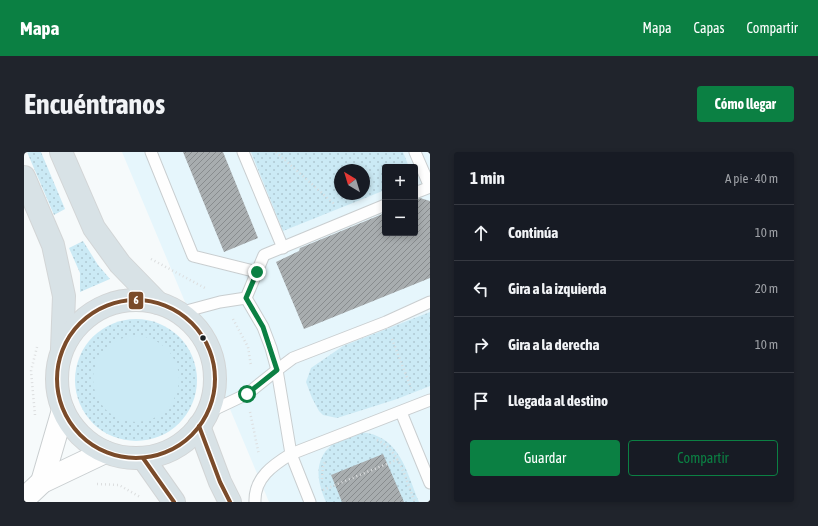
<!DOCTYPE html>
<html lang="es">
<meta charset="utf-8">
<style>
body{margin:0;font-family:"Asap Condensed",sans-serif;background:#20242c;color:#f1f3f6}
.controls{position:absolute;right:12px;top:12px;display:grid;overflow:hidden;border-radius:4px;box-shadow:0 2px 6px #0003}
.controls button{width:36px;height:36px;display:grid;place-items:center;padding:0;border:0;border-bottom:1px solid #363941;background:#171b24;color:#f1f3f6;font:20px sans-serif}
.compass{position:absolute;left:310px;top:12px;width:36px;height:36px;border-radius:50%;background:#171b24;box-shadow:0 2px 6px #0003;rotate:322deg}
.stop{position:absolute;width:12px;height:12px;margin:-9px;border:3px solid #0b8043;border-radius:50%;background:#fff}
.stop.end{background:#0b8043;border-color:#fff;box-shadow:0 1px 4px #0008}
.list{margin:0;padding:0;list-style:none}
h2{display:flex;justify-content:space-between;align-items:center;height:52px;margin:0;padding:0 16px;font-size:17px}
h2 small{font-size:13px;font-weight:400;color:#9ea1a6}
.list li{display:grid;grid-template-columns:26px 1fr auto;gap:12px;align-items:center;box-sizing:border-box;height:56px;padding:0 16px;border-top:1px solid #363941}
.list b{display:block;font-size:15px;white-space:nowrap}
.list em{font-size:13px;font-style:normal;color:#9ea1a6}
.actions{display:flex;gap:8px;padding:12px 16px}
.actions a{flex:1;padding:9px 0;border:1px solid #0b8043;border-radius:4px;text-align:center;font-size:14px;color:#0b8043}
.actions .main{background:#0b8043;color:#fff}
.icon{flex:none;width:22px;height:22px;fill:none;stroke:currentColor;stroke-width:2;stroke-linecap:round;stroke-linejoin:round}
.map{position:relative;flex:none;width:406px;height:350px;overflow:hidden;border-radius:4px}
header{display:flex;align-items:center;gap:24px;box-sizing:border-box;height:56px;padding:0 20px;background:#0b8043;color:#fff}
header strong{font-size:19px}
nav{display:flex;gap:22px;margin-inline-start:auto;font-size:14px}
.intro{display:flex;align-items:center;justify-content:space-between;box-sizing:border-box;height:96px;padding:0 24px}
h1{margin:0;font-size:28px}
.button{padding:10px 18px;border-radius:4px;background:#0b8043;color:#fff;font-size:14px;font-weight:700}
main{display:flex;gap:24px;padding:0 24px}
aside{flex:1;background:#171b24;border-radius:4px;box-shadow:0 2px 6px #0003}
.map>svg:first-child{display:block}
.built{fill:#e6f6fc;fill-rule:evenodd}
.grass{fill:url(#grass-dots);fill-rule:evenodd}
.garden{fill:#cbeaf5}
.building{fill:url(#building-hatch)}
.lines{fill:none;stroke-linecap:round;stroke-linejoin:round}
.service-casing{stroke:#c9ced0;stroke-width:13}
.minor-casing{stroke:#c9ced0;stroke-width:24}
.trunk-casing{stroke:#d2d5d6;stroke-width:24}
.path{stroke:#dcdedf;stroke-width:2.5;stroke-dasharray:1 3;stroke-linecap:butt}
.service{stroke:#fefefe;stroke-width:11}
.minor{stroke:#fefefe;stroke-width:22}
.trunk{stroke:#d8e2e6;stroke-width:22}
.bus-1-casing{stroke:#fff;stroke-width:7}
.bus-1{stroke:#7a4b2a;stroke-width:4}
.route{stroke:#0b8043;stroke-width:5}
.bus-dot{fill:#191f22;stroke:#fff;stroke-width:1.5}
.line-badge{stroke:#fff;stroke-width:1.5}
.badge-label{font-size:11px;text-anchor:middle;font-weight:bold;fill:#fff}
</style>
<header>
<strong>Mapa</strong>
<nav><a>Mapa</a><a>Capas</a><a>Compartir</a></nav>
</header>
<div class="intro"><h1>Encuéntranos</h1><a class="button">Cómo llegar</a></div>
<main>
<div class="map">
<svg width="406" height="350" viewBox="0 0 406 350">
<defs>
<pattern id="grass-dots" width="8" height="8" patternUnits="userSpaceOnUse"><rect width="8" height="8" fill="#cbeaf5"/><path d="M2 2h.1M6 6h.1" fill="none" stroke="#aec8d2" stroke-width="1.8" stroke-linecap="round"/></pattern>
<pattern id="building-hatch" width="6" height="6" patternUnits="userSpaceOnUse"><rect width="6" height="6" fill="#a8adaf"/><path d="M-1 1l2-2M0 6l6-6M5 7l2-2" fill="none" stroke="#888c8e"/></pattern>
</defs>
<rect width="100%" height="100%" fill="#f6fafb"/>
<path class="built" d="M98,0H406V350H245ZM361,15H391V81H361ZM316,18H340V42H316Z"/>
<g class="grass">
<polygon points="3,0 17,0 41,57 30,63"/>
<path d="M227,0H379L385,15H361V38L259,79ZM316,18H340V42H316Z"/>
<polygon points="59,89 74,113 86,127 56,140 56,121 45,96"/>
<polygon points="406,160 406,234 373,247 313,266 299,263 295,259 288,246 282,230 287,216 319,194"/>
<circle cx="112" cy="228" r="61"/>
<path d="M336,280C376,283 382,319 395,350H302C295,333 290,316 301,300C304,297 307,293 310,291C318,286 328,284 336,280Z"/>
</g>
<circle class="garden" cx="112" cy="227" r="43"/>
<g class="building">
<polygon points="159,0 199,0 234,86 200,100"/>
<polygon points="396,46 406,49 406,126 280,177 252,110 275,99 276,96 361,61 361,81 391,81 391,48"/>
<polygon points="359,302 380,350 318,350 307,323"/>
</g>
<g class="lines">
<defs>
<g id="service">
<polyline points="127,0 169,104 233,120"/>
<polyline points="219,0 259,96"/>
<polyline points="391,0 406,35"/>
<polyline points="391,41 406,35"/>
<polyline points="222,146 239,175 247,196 253,218 267,302 286,350"/>
<polyline points="155,161 196,150 222,146 240,103 361,53"/>
<polyline points="377,260 406,331"/>
<polyline points="183,261 223,242 253,218 269,206 362,170 406,150"/>
<path d="M231,350C230,326 249,313 267,302L406,248"/>
</g>
<g id="minor">
<polyline points="18,330 39,258"/>
<polyline points="0,347 18,330 81,300"/>
</g>
<g id="trunk">
<polyline points="37,0 70,76 96,112 134,151"/>
<polyline points="0,25 29,93 40,144 38,197"/>
<circle cx="112" cy="227" r="79"/>
<polyline points="175,274 196,330 206,350"/>
<polyline points="119,306 150,350"/>
</g>
</defs>
<use href="#service" class="service-casing"/>
<use href="#minor" class="minor-casing"/>
<use href="#trunk" class="trunk-casing"/>
<g class="path">
<polyline points="252,0 309,51 310,54"/>
<polyline points="127,107 181,136"/>
<polyline points="209,167 224,195 227,214"/>
<polyline points="368,187 387,236"/>
<polyline points="226,260 235,303"/>
<polyline points="11,263 7,219 13,195"/>
<path d="M353,288C376,298 382,329 391,350"/>
<polyline points="298,327 299,314 302,308"/>
<polyline points="73,332 95,333 116,345"/>
<polyline points="299,338 375,307"/>
</g>
<use href="#service" class="service"/>
<use href="#minor" class="minor"/>
<use href="#trunk" class="trunk"/>
<defs>
<g id="bus-1">
<circle cx="112" cy="227" r="79"/>
<polyline points="175,274 196,330 206,350"/>
<polyline points="119,306 150,350"/>
</g>
</defs>
<use href="#bus-1" class="bus-1-casing"/>
<use href="#bus-1" class="bus-1"/>
</g>
<g class="lines">
<polyline class="route" points="223,242 253,218 239,175 222,146 233,120"/>
</g>
<circle class="bus-dot" cx="179" cy="186" r="3.5"/>
<rect class="line-badge" x="104" y="139" width="16" height="19" rx="4" fill="#7a4b2a"/>
<g class="badge-label">
<text x="112" y="152">6</text>
</g>
</svg>
<div class="controls">
<button>+</button>
<button>−</button>
</div>
<svg class="compass" viewBox="-18 -18 36 36"><path d="M0-13l5 13h-10z" fill="#e53935"/><path d="M0 13l5-13h-10z" fill="#9ea1a6"/></svg>
<div class="stop" style="left:223px;top:242px"></div>
<div class="stop end" style="left:233px;top:120px"></div>
</div>
<aside>
<h2>1 min<small>A pie · 40 m</small></h2>
<ul class="list">
<li><svg class="icon" aria-label="ahead" viewBox="0 0 24 24"><path d="M12 20V5M6 11l6-6 6 6"/></svg><div><b>Continúa</b></div><em>10 m</em></li>
<li><svg class="icon" aria-label="left" viewBox="0 0 24 24"><path d="M17 20v-9H6M10 6l-5 5 5 5"/></svg><div><b>Gira a la izquierda</b></div><em>20 m</em></li>
<li><svg class="icon" aria-label="right" viewBox="0 0 24 24"><path d="M7 20v-9h11M14 6l5 5-5 5"/></svg><div><b>Gira a la derecha</b></div><em>10 m</em></li>
<li><svg class="icon" aria-label="arrive" viewBox="0 0 24 24"><path d="M6 21V4h12l-3 4 3 4H6"/></svg><div><b>Llegada al destino</b></div></li>
</ul>
<div class="actions"><a class="main">Guardar</a><a>Compartir</a></div>
</aside>
</main>
